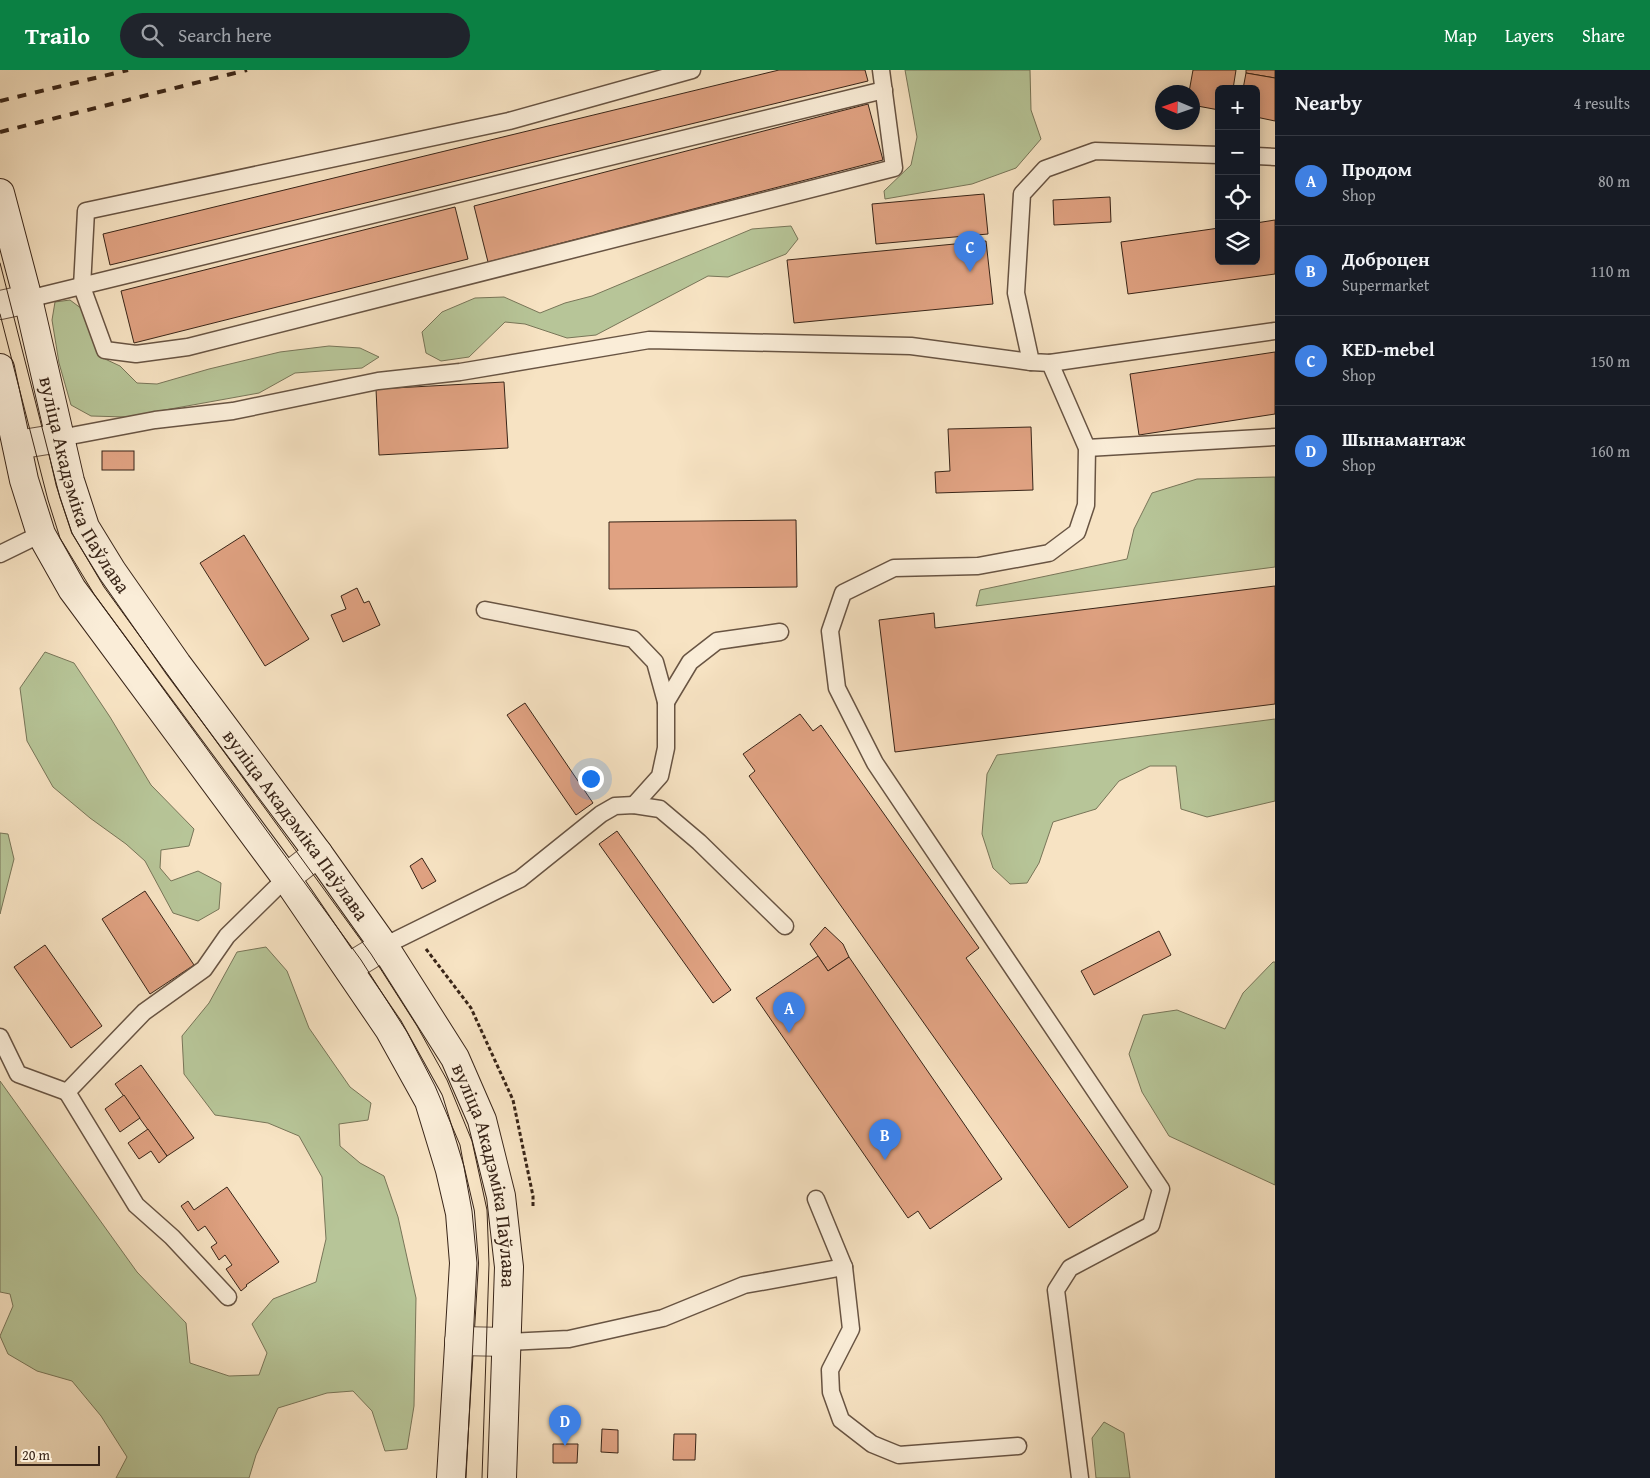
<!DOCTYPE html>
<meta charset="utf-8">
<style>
body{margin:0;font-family:"Gentium Book Plus",serif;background:#20242c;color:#f1f3f6}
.controls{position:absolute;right:15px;top:15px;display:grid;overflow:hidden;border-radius:8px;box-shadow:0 2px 12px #0003}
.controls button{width:45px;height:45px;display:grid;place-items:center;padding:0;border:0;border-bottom:1px solid #363941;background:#171b24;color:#f1f3f6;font:25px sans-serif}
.compass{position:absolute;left:1155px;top:15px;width:45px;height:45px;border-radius:50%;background:#171b24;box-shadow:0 2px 12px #0003;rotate:272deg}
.scale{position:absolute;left:15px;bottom:12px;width:85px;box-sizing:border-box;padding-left:5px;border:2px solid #392518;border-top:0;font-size:14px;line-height:18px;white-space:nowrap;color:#392518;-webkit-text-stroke:4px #faedd8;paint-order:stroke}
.you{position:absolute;left:590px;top:708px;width:18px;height:18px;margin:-12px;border:4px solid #fff;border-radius:50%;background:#1a73e8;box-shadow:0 0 0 8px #1a73e833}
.badge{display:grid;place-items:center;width:32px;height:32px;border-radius:50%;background:#0b8043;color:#fff;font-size:16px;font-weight:700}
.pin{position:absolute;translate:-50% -41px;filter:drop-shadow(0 1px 2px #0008)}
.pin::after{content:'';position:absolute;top:26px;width:18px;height:15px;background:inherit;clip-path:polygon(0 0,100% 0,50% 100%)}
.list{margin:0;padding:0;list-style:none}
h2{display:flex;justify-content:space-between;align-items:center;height:65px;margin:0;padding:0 20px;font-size:21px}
h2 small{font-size:16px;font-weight:400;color:#9ea1a6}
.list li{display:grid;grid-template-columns:32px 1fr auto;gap:15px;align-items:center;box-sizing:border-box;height:90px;padding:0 20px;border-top:1px solid #363941}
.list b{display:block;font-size:19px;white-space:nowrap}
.list p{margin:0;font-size:16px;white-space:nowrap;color:#9ea1a6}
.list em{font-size:16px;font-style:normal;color:#9ea1a6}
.icon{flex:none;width:28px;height:28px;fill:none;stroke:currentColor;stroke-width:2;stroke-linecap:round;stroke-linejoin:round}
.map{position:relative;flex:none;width:1275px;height:1408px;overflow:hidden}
header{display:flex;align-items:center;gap:30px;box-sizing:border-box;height:70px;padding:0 25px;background:#0b8043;color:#fff}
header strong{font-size:24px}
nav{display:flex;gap:28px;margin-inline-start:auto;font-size:18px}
.search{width:350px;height:45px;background:#20242c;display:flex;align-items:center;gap:12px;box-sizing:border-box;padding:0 18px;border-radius:28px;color:#9ea1a6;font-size:19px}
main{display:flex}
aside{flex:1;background:#171b24}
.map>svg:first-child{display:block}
.green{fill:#b7c598;stroke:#787558}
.building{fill:#e0a282;stroke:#392518}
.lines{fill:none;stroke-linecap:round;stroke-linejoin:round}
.service-casing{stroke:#685443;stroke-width:19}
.minor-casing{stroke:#685443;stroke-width:30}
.secondary-casing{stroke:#392518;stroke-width:30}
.path{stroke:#392518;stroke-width:3;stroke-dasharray:4 2.5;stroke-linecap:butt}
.service{stroke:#faedd8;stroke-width:16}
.minor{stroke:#faedd8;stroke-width:28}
.secondary{stroke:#faedd8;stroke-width:28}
.tram{stroke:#392518;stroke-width:1}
.rail{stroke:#392518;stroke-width:4;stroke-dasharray:9 9;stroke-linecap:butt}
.labels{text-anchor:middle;stroke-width:4;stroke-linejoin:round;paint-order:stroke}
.street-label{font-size:20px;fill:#392518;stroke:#faedd8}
</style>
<header>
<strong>Trailo</strong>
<div class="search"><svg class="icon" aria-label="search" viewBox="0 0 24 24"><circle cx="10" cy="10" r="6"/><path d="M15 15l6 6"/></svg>Search here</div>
<nav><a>Map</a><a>Layers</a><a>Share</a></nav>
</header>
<main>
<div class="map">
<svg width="1275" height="1408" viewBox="0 0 1275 1408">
<rect width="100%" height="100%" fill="#f7e3c3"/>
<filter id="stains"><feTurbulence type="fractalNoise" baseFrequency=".004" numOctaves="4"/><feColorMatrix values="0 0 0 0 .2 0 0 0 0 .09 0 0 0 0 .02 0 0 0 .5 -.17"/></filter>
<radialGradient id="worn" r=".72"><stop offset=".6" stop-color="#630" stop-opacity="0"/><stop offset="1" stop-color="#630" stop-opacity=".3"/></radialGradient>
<g class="green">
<polygon points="905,0 1030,0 1031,40 1041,69 1016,98 972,114 885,129 884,121 911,95 917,67"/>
<polygon points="791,156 798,169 786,184 728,207 708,206 596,265 567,268 525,254 505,252 469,287 441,291 426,283 422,262 442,242 475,228 504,227 540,243 565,233 592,226 752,159"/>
<polygon points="70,230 86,242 105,289 120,296 137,313 157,314 209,299 280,282 329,276 360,278 379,287 362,298 295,303 259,323 126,347 91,346 71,335 59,293 52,250 55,232"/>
<polygon points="1275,407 1275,497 976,536 980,520 1127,489 1134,459 1152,423 1197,409"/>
<polygon points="45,582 74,593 110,647 151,715 194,759 189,776 161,780 160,798 171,811 198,801 221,813 219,839 198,851 173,843 145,791 126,774 90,748 53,717 27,671 20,618"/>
<polygon points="1275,649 1275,731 1207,747 1181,739 1176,696 1150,696 1119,711 1096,739 1053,752 1039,793 1027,813 1010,814 993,798 982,764 987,704 997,685"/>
<polygon points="0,763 8,764 14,789 0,844"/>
<polygon points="266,877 287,901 309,958 350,1017 371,1033 368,1050 339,1054 340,1076 360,1093 384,1106 398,1147 416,1228 414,1336 407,1379 385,1381 372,1341 353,1321 327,1323 278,1338 256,1385 249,1408 116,1408 127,1387 101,1346 72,1311 37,1301 8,1284 0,1266 13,1236 10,1224 0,1222 0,1011 137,1202 186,1253 190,1293 229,1306 259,1305 267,1283 252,1254 273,1229 316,1212 326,1169 322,1107 299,1066 268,1053 215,1045 184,1004 182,966 209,933 237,882"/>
<polygon points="1273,892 1275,892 1275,1115 1169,1066 1142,1022 1129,984 1143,945 1177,940 1225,959 1243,923"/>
<polygon points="1104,1352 1124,1363 1130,1408 1096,1408 1092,1368"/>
</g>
<g class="building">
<polygon points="779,0 865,0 868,11 110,195 103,164"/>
<polygon points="1193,0 1236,0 1233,19 1219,19 1219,40 1192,35 1192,22 1189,22"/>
<polygon points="1246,0 1275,0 1275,8 1246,3"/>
<polygon points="1246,3 1275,8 1275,51 1256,47 1256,19 1243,19"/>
<polygon points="868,34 883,90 488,192 474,136"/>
<polygon points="984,124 988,164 876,174 872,134"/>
<polygon points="1110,127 1111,152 1054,155 1053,130"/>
<polygon points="455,137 468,189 134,273 121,221"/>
<polygon points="1275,150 1275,204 1128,224 1121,172 1219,158 1219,191 1256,191 1256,153"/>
<polygon points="986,171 993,234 794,253 787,190"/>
<polygon points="1275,282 1275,344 1139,365 1130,304"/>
<polygon points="504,312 508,378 379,385 376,319"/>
<polygon points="1031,357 1033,420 936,423 935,402 950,401 948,359"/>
<rect x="102" y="381" width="32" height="19"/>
<polygon points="796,450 797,517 609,519 609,452"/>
<polygon points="244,465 309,569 265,596 200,493"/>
<polygon points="1275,516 1275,634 895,682 879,550 934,543 935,558"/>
<polygon points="357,518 364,533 369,531 380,555 343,572 331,545 346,539 341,526"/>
<polygon points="525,633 593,733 576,745 507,645"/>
<polygon points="800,644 813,661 821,655 979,878 966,888 1128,1117 1069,1158 749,706 755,701 743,684"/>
<polygon points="617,761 731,920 713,933 599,774"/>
<polygon points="422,788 436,811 422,819 410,796"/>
<polygon points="145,821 194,895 150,924 102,849"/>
<polygon points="825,857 843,874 849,887 828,901 810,874"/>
<polygon points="1159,861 1171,885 1094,925 1081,901"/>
<polygon points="45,875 102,956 71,978 14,897"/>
<polygon points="818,886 828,901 849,887 1002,1109 930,1159 918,1141 908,1148 756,928"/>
<polygon points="141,995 194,1068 167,1086 115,1014"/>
<polygon points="124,1025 140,1048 120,1062 105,1039"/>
<polygon points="148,1059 167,1086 159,1093 151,1081 139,1089 128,1073"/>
<polygon points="227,1117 279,1192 246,1215 247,1216 241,1221 226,1199 232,1195 225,1185 219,1190 211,1177 217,1173 205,1156 198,1161 181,1136 188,1131 194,1140"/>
<polygon points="602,1359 618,1360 618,1383 601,1382"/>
<polygon points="674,1364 696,1364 695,1390 673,1390"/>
<polygon points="553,1374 578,1374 577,1393 553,1393"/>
</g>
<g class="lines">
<defs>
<g id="service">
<polyline points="692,0 509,51 86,141 82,217 105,280 136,284 188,277 894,98 881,0"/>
<polyline points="1256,86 1275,87"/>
<polyline points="28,229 884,20"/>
<polyline points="1050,293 1275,261"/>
<polyline points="60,368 155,350 233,341 378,311 460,302 649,270 911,276 1031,292"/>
<polyline points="1087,378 1275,367"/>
<polyline points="0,484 41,464"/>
<polyline points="485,540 633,569 655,592 666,632 666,678 660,706 634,735"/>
<polyline points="666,632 690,592 717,571 780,562"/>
<polyline points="384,876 520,809 601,744 615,736 634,735 660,739 699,772 785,856"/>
<polyline points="0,967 18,1004 67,1022"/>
<polyline points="816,1129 844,1197 851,1259 830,1300 831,1322 841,1350 872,1374 899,1385 1018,1376"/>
<polyline points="228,1227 172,1167 136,1135 67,1022 144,942 204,899 227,866 286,808"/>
<polyline points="507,1272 569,1269 663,1248 744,1215 844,1197"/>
<polyline points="1080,1408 1056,1220 1070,1198 1151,1155 1161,1119 875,693 837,618 830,561 843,523 894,498 978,496 1049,483 1077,462 1086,435 1087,378 1050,293 1031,292 1016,223 1022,124 1045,99 1095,81 1219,85"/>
</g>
<g id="minor">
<polyline points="0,235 28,229"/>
<polyline points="17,375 60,368"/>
<polyline points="286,808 318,783"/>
<polyline points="348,898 384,876"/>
<polyline points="459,1271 507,1272"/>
</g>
<g id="secondary">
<path id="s1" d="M0,123L28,229L70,411L85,457L112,501L177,594L318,783L384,876L455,988L482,1050L501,1126L509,1197L502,1408"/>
<polyline points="0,298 24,410 41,464 72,519 286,808 389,959 429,1031 450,1100 460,1143 464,1193 451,1408"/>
</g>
</defs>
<use href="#service" class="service-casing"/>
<use href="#minor" class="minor-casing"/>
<use href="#secondary" class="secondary-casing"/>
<polyline class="path" points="426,879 471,938 513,1030 533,1126 533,1137"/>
<use href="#service" class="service"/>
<use href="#minor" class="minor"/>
<use href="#secondary" class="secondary"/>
<g class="tram">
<polyline points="0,193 60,428 72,463 104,517 371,884 417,956 447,1010 472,1071 487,1140 489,1194 482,1408"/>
<polyline points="0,244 48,430 60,468 94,524 361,890 407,962 435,1016 460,1075 472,1141 477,1193 466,1408"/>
</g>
<g class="rail">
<polyline points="0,31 128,0"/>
<polyline points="0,62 247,0"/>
</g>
</g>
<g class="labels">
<g class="street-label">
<text dy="7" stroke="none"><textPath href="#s1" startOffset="305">вуліца Акадэміка Паўлава</textPath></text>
<text dy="7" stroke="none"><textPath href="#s1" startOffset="710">вуліца Акадэміка Паўлава</textPath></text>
<text dy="7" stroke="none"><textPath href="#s1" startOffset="1115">вуліца Акадэміка Паўлава</textPath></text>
</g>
</g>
<rect width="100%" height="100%" filter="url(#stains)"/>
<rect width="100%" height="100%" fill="url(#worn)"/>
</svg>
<div class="controls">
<button>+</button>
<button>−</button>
<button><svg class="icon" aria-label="locate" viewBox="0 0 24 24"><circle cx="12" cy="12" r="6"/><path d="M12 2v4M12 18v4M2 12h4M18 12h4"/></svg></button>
<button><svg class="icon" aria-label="layers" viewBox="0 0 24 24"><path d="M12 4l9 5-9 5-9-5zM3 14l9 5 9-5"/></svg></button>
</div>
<svg class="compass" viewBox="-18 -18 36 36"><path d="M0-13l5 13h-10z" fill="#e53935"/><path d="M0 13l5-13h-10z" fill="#9ea1a6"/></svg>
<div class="scale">20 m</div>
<div class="you"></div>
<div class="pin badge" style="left:789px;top:963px;background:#3f7fe0">A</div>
<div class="pin badge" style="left:885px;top:1090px;background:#3f7fe0">B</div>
<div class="pin badge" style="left:970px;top:202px;background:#3f7fe0">C</div>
<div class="pin badge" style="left:565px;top:1376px;background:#3f7fe0">D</div>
</div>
<aside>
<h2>Nearby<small>4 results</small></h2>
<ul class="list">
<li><span class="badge" style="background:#3f7fe0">A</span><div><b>Продом</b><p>Shop</p></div><em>80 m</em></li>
<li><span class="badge" style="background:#3f7fe0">B</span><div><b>Доброцен</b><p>Supermarket</p></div><em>110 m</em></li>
<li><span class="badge" style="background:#3f7fe0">C</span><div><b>KED-mebel</b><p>Shop</p></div><em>150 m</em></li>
<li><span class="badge" style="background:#3f7fe0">D</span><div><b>Шынамантаж</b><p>Shop</p></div><em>160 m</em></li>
</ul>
</aside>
</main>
